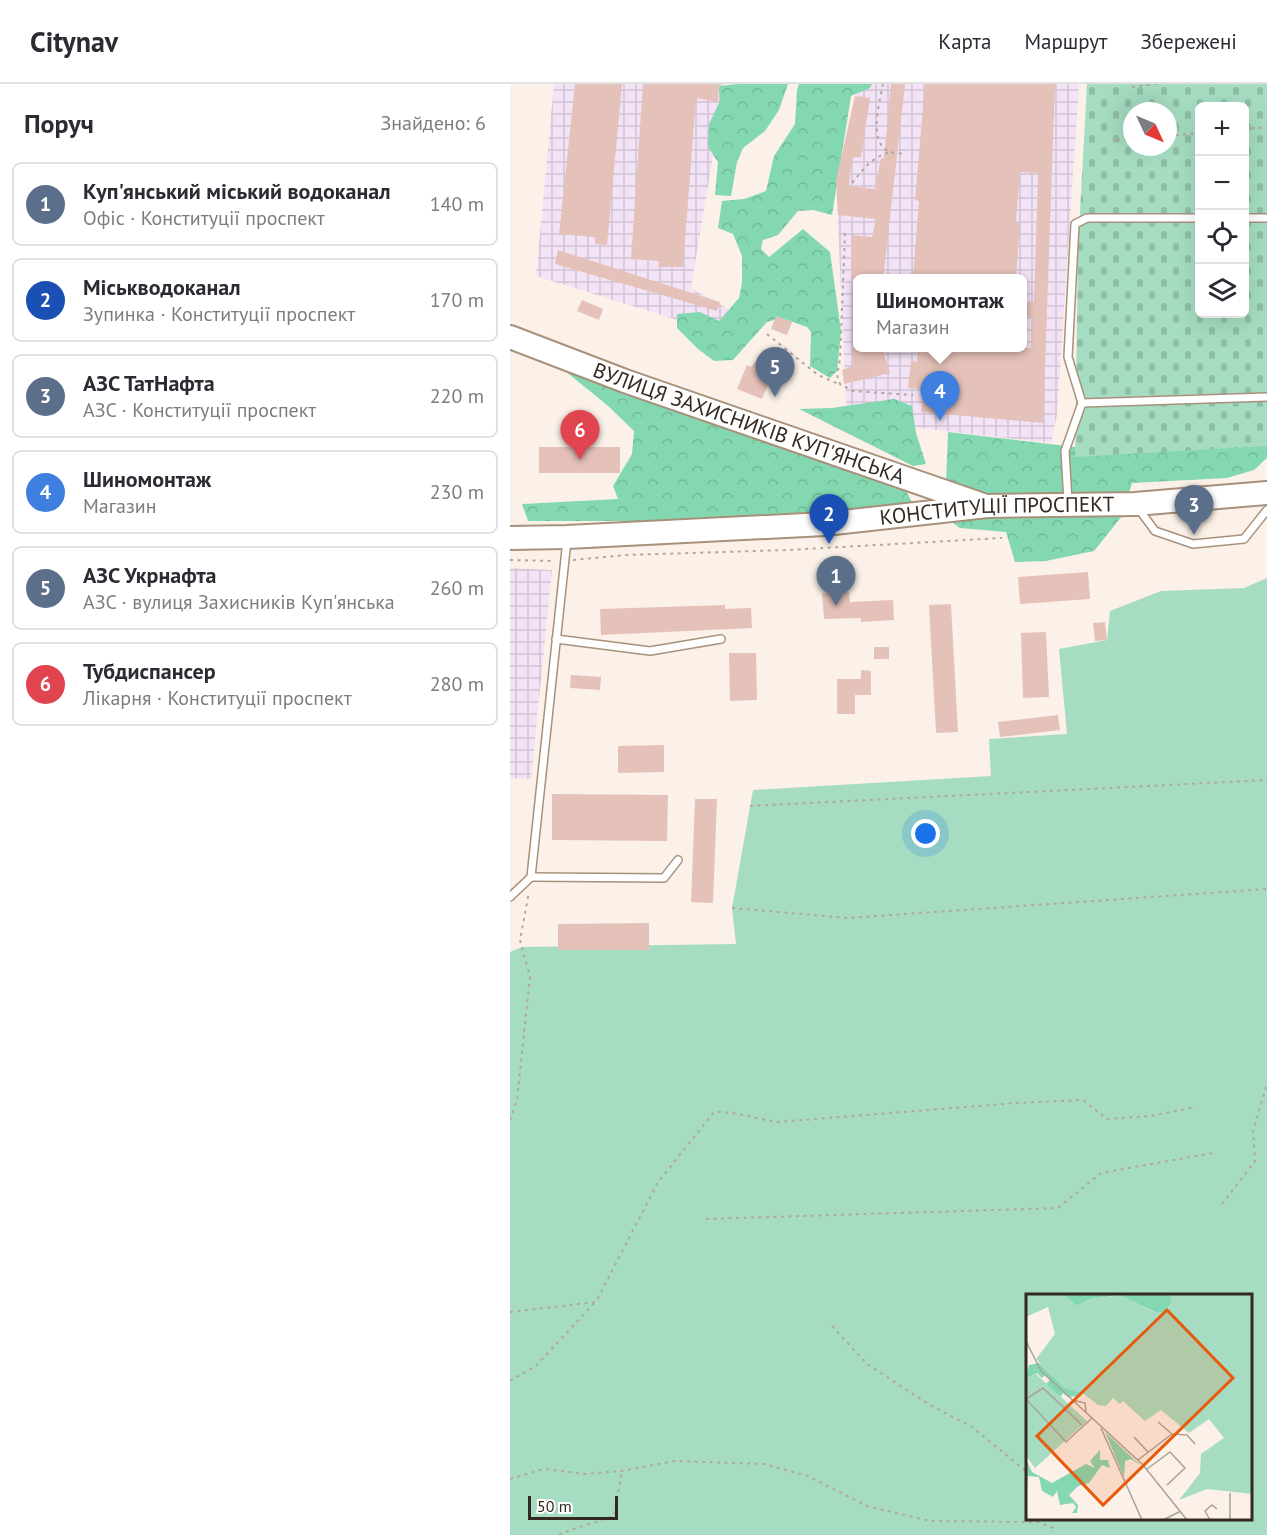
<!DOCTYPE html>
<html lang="uk">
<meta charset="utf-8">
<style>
body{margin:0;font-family:"PT Sans",sans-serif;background:#f7f7f7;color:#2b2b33}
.controls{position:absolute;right:18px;top:18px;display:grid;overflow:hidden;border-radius:9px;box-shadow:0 6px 24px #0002}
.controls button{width:54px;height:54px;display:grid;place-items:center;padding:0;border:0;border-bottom:2px solid #e1e1e2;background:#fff;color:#2b2b33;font:30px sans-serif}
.compass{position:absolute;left:613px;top:18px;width:54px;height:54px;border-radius:50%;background:#fff;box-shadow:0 6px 24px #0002;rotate:134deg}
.scale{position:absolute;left:18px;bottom:15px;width:90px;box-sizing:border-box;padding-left:6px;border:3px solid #332920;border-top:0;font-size:16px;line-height:21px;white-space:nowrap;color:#332920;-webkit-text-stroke:4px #fff;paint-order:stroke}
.you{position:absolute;left:416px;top:750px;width:21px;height:21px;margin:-15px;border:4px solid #fff;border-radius:50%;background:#1a73e8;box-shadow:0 0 0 9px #1a73e833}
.badge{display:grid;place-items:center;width:39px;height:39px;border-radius:50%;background:#991569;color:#fff;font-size:20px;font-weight:700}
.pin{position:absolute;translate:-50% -50px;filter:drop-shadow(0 2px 3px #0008)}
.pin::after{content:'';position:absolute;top:32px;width:21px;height:18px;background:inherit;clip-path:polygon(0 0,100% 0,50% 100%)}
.popup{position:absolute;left:343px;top:190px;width:174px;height:78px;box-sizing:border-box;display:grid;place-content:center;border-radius:9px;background:#fff;filter:drop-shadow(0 2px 4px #0005);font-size:20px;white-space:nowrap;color:#7c7c81}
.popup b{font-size:22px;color:#2b2b33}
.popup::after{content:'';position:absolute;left:50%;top:100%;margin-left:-12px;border:12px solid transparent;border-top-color:#fff}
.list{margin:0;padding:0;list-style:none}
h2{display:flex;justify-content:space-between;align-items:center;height:78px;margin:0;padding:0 24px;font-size:26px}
h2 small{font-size:20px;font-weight:400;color:#7c7c81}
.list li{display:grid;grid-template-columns:39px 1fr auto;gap:18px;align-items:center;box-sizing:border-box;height:84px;margin:0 12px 12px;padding:0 12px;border:2px solid #e1e1e2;border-radius:9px}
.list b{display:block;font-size:22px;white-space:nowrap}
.list p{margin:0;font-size:20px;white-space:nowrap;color:#7c7c81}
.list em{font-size:20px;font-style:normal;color:#7c7c81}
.icon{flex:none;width:33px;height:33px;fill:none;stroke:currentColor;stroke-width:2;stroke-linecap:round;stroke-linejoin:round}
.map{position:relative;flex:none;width:757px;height:1451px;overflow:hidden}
header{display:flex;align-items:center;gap:36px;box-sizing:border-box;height:84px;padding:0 30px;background:#fff;border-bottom:2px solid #e1e1e2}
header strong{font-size:28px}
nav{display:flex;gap:33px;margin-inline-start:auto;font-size:21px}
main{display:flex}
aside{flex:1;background:#fff}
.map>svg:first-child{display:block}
.industrial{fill:url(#industrial-grid);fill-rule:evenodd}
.forest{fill:url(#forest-crowns)}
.cemetery{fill:url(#cemetery-stones);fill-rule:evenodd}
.green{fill:#a6ddc2;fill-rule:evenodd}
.building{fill:#e5c2b9}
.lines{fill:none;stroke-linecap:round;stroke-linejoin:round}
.lane-casing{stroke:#a8917b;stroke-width:10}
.primary-casing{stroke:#a8917b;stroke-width:26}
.path{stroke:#b1a79e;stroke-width:2;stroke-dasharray:3 4.5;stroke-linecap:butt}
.lane{stroke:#fff;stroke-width:7}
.primary{stroke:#fff;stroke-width:22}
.labels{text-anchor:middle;stroke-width:6;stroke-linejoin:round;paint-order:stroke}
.street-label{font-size:21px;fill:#332920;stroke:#fff}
.inset-road{fill:none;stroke:#aba198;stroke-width:1.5}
.view{fill:#e8590c;fill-opacity:0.15;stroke:#e8590c;stroke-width:3}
.inset-edge{fill:none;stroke:#332920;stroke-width:3}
</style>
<header>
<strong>Citynav</strong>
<nav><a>Карта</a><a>Маршрут</a><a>Збережені</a></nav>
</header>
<main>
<aside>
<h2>Поруч<small>Знайдено: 6</small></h2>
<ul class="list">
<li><span class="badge" style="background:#5c6f8a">1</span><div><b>Куп'янський міський водоканал</b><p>Офіс · Конституції проспект</p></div><em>140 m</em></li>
<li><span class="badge" style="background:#1a4fb4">2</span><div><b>Міськводоканал</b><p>Зупинка · Конституції проспект</p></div><em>170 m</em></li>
<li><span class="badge" style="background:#5c6f8a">3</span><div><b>АЗС ТатНафта</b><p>АЗС · Конституції проспект</p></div><em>220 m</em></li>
<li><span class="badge" style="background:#3f7fe0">4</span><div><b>Шиномонтаж</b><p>Магазин</p></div><em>230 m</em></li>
<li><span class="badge" style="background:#5c6f8a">5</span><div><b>АЗС Укрнафта</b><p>АЗС · вулиця Захисників Куп'янська</p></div><em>260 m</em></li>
<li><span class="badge" style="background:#e0444e">6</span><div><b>Тубдиспансер</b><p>Лікарня · Конституції проспект</p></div><em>280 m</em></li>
</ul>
</aside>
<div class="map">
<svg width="757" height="1451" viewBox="0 0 757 1451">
<defs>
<pattern id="industrial-grid" width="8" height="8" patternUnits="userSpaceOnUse" patternTransform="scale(1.5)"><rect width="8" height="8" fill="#f3e3f6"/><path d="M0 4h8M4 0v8" fill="none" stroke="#d1c3d3"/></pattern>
<pattern id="forest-crowns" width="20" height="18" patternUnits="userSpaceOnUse" patternTransform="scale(1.5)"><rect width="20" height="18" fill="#83d8b1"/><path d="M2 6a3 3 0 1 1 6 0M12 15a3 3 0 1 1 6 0" fill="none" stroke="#72b998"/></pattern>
<pattern id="cemetery-stones" width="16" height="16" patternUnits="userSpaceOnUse" patternTransform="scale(1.5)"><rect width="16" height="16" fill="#a6ddc2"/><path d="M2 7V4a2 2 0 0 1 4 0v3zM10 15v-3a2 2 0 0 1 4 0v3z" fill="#8fbea6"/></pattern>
</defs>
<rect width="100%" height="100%" fill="#fbf1e8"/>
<g class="industrial">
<polygon points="44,0 215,0 181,204 218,225 219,252 26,192"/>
<path d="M348,0H569L547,331L541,359L337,336L326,97ZM348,194H512V264H348Z"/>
<polygon points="0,484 42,486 21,695 0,694"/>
</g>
<g class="forest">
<polygon points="228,0 278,0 269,26 255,47 233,64 227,78 221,112 205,111 208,78 198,63 199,40 210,17 209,2"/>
<polygon points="289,0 362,0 360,4 341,12 322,131 303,126 288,127 268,151 253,156 251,165 259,173 293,145 320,168 331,247 327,287 320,294 300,282 301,248 297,243 271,234 257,238 223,276 204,277 188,265 167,244 167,230 190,228 209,237 229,214 232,199 232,172 223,150 208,144 212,117 234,115 256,107 264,72 285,40 287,6"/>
<polygon points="39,274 394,403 403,420 194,444 127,437 18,437 12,420 108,415 103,402 122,370 124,347 97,321"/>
<polygon points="757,306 757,374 744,386 717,394 622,399 612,432 584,467 536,477 505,478 496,448 450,444 437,435 436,399 438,348 565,363 590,363"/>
<polygon points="384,315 402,322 406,349 416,380 403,382 289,325 322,324"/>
</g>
<path class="cemetery" d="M577,0H757V362L565,373L568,164ZM690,22H734V230H690ZM622,27H658V63H622Z"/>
<path class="green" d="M757,494V1451H0V868L12,863L226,860L222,824L243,706L481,692L479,655L557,650L549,565L597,556L600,527L651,507L734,504ZM517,1211H740V1434H517Z"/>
<g class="building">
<polygon points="65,0 112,0 97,161 85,160 85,153 49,150"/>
<polygon points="133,0 209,0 208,18 186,14 173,183 148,183 149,177 121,175"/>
<polygon points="381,0 395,0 373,195 341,195 341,151 362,153 366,135 328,131 326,97 345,12 360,14 351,73 342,74 339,102 365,105 371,74 374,74"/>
<polygon points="415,0 545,0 533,339 411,328 414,305 398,304 401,277 407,278 408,264 521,264 522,233 513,232 513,217 524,218 528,89 510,88 506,138 510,138 506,195 403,193 409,117 405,116"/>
<polygon points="48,166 138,195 210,218 207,227 45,180"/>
<polygon points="72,216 93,225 89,236 67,227"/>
<polygon points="266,232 282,238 277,251 261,245"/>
<polygon points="341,264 372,264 380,289 334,300 332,286 343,282"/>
<polygon points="251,270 260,274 257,289 262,291 252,315 227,305 237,281 241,283"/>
<rect x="29" y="363" width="81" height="26"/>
<polygon points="578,488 580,515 510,520 508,493"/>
<polygon points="339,508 340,518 383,516 384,536 351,538 351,534 314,535 312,509"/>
<polygon points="441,520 448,648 426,649 419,521"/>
<polygon points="215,521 215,525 241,524 242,544 91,551 90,525"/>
<polygon points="595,538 597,556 585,557 583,539"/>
<polygon points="536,548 539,613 513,614 511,549"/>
<rect x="364" y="563" width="15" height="12"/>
<polygon points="219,569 246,569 247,616 220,617"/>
<polygon points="351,586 361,587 361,611 345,611 345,630 327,630 327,595 351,595"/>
<polygon points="61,591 91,593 90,606 60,604"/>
<polygon points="548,631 550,646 490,653 488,638"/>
<polygon points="154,661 154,688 108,689 108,662"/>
<polygon points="42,710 158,711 157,757 42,756"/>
<polygon points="185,715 207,715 203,819 181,818"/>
<polygon points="139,839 139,866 48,866 48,840"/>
</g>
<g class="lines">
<defs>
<g id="lane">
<polyline points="734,134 757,134"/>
<polyline points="572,319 757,313"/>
<polyline points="558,417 555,367 572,319 558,273 565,140 577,134 690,134"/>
<polyline points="628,424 645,447 683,460 734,455 757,426"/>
<polyline points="46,555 140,567 211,555"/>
<polyline points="21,793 154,794 168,776"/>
<polyline points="0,813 21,793 57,456"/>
</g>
<g id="primary">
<path id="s1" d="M0,253L115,297L473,421"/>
<path id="s2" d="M0,454L57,453L315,440L477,422L625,420L757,409"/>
</g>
</defs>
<use href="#lane" class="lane-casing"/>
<use href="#primary" class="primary-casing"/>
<g class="path">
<path d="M373,0C370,18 357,59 380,68C384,69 390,69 395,70"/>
<polyline points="622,3 646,0"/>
<polyline points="734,45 757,43"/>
<polyline points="658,52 690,49"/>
<polyline points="607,56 622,55"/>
<path d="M342,99C354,85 362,72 381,68"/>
<polyline points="335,149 330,275 327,291 330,300 343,307 403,311"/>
<polyline points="257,250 308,291 331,301"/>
<polyline points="0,476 45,477"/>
<polyline points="63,476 116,471 277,466 492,454"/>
<polyline points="240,722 757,696"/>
<polyline points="222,824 337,834 757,805"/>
<polyline points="0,1036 7,1016 20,893 10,856 19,808"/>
<polyline points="712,1120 745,1077 743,1047 757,1000"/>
<polyline points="196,1135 548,1124 591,1089 703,1069"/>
<path d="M0,1228L86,1218L148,1098L204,1028C225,1027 246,1035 267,1038L506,1019L573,1016L597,1035L641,1032L686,1023"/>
<polyline points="322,1242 357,1280 420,1321 462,1343 517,1388"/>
<polyline points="0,1297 27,1281 85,1218"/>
<polyline points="0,1395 34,1385 75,1390 112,1387 164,1377 254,1380 298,1392 357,1422 420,1437 528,1438 546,1445"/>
<polyline points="560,1434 560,1435"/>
<polyline points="49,1451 60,1446 104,1432 112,1387"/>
</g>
<use href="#lane" class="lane"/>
<use href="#primary" class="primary"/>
</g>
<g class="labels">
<g class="street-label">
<text dy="7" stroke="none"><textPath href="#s1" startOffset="254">ВУЛИЦЯ ЗАХИСНИКІВ КУП'ЯНСЬКА</textPath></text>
<text dy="7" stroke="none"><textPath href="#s2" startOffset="488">КОНСТИТУЦІЇ ПРОСПЕКТ</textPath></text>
</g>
</g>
<g transform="translate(516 1210)">
<rect width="226" height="226" fill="#fbf1e8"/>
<path d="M28,0H145V10L138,18H129L93,1L65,5L51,12L37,1ZM13,69L36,91L55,96V102L42,103L37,99L34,104L20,90L24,86L19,81L16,84L11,79L0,85L3,71ZM79,138L114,171L105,165L99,167L98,183ZM74,156V166H82L84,174L76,171L63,189L52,192L43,201L52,211L51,219H46L50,213L47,209L34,211L31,197L27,203L16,197L13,183L2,182V191L0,165L6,178L26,189L60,170L69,174L64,167Z" fill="#83d8b1"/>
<path d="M9,79L61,127L9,174L0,162V85Z" fill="#a6ddc2"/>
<path d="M0,0L38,1L51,12L65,5L94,1L128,18H138L145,11L144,0H226V200L181,195L153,206L174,179L175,160L198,144L183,125L163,139L135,116L119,127L97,107L94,110L87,104L80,112L72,111L58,100L38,94L10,65L29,40L22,13L0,23Z" fill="#a6ddc2"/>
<path class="inset-road" d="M0,47L15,77L117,171L161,226M46,106L59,109L60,118M132,128L146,140M56,131L17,94L0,105L40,148L66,124M75,134L116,226M108,143L122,158M112,166L146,140L161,141L169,150M121,175L144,158L159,174L141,191M204,199V226M137,226L155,217M184,226L179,217L186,211L191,215"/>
<path class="view" d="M141,16L207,84L77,211L11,142Z"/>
<rect width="226" height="226" class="inset-edge"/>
</g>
</svg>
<div class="controls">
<button>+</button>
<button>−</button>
<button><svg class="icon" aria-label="locate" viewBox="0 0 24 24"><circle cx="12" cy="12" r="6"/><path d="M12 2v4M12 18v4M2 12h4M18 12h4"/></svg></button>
<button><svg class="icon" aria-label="layers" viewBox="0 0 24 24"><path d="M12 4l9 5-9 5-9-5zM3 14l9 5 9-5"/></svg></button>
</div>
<svg class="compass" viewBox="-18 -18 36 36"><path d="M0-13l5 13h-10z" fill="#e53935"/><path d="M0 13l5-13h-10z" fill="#7c7c81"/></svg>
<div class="scale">50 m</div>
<div class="you"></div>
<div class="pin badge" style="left:326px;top:522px;background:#5c6f8a">1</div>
<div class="pin badge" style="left:319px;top:460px;background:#1a4fb4">2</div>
<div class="pin badge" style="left:684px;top:451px;background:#5c6f8a">3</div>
<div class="pin badge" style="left:430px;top:337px;background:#3f7fe0">4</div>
<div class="popup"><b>Шиномонтаж</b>Магазин</div>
<div class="pin badge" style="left:265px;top:313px;background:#5c6f8a">5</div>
<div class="pin badge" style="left:70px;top:376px;background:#e0444e">6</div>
</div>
</main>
